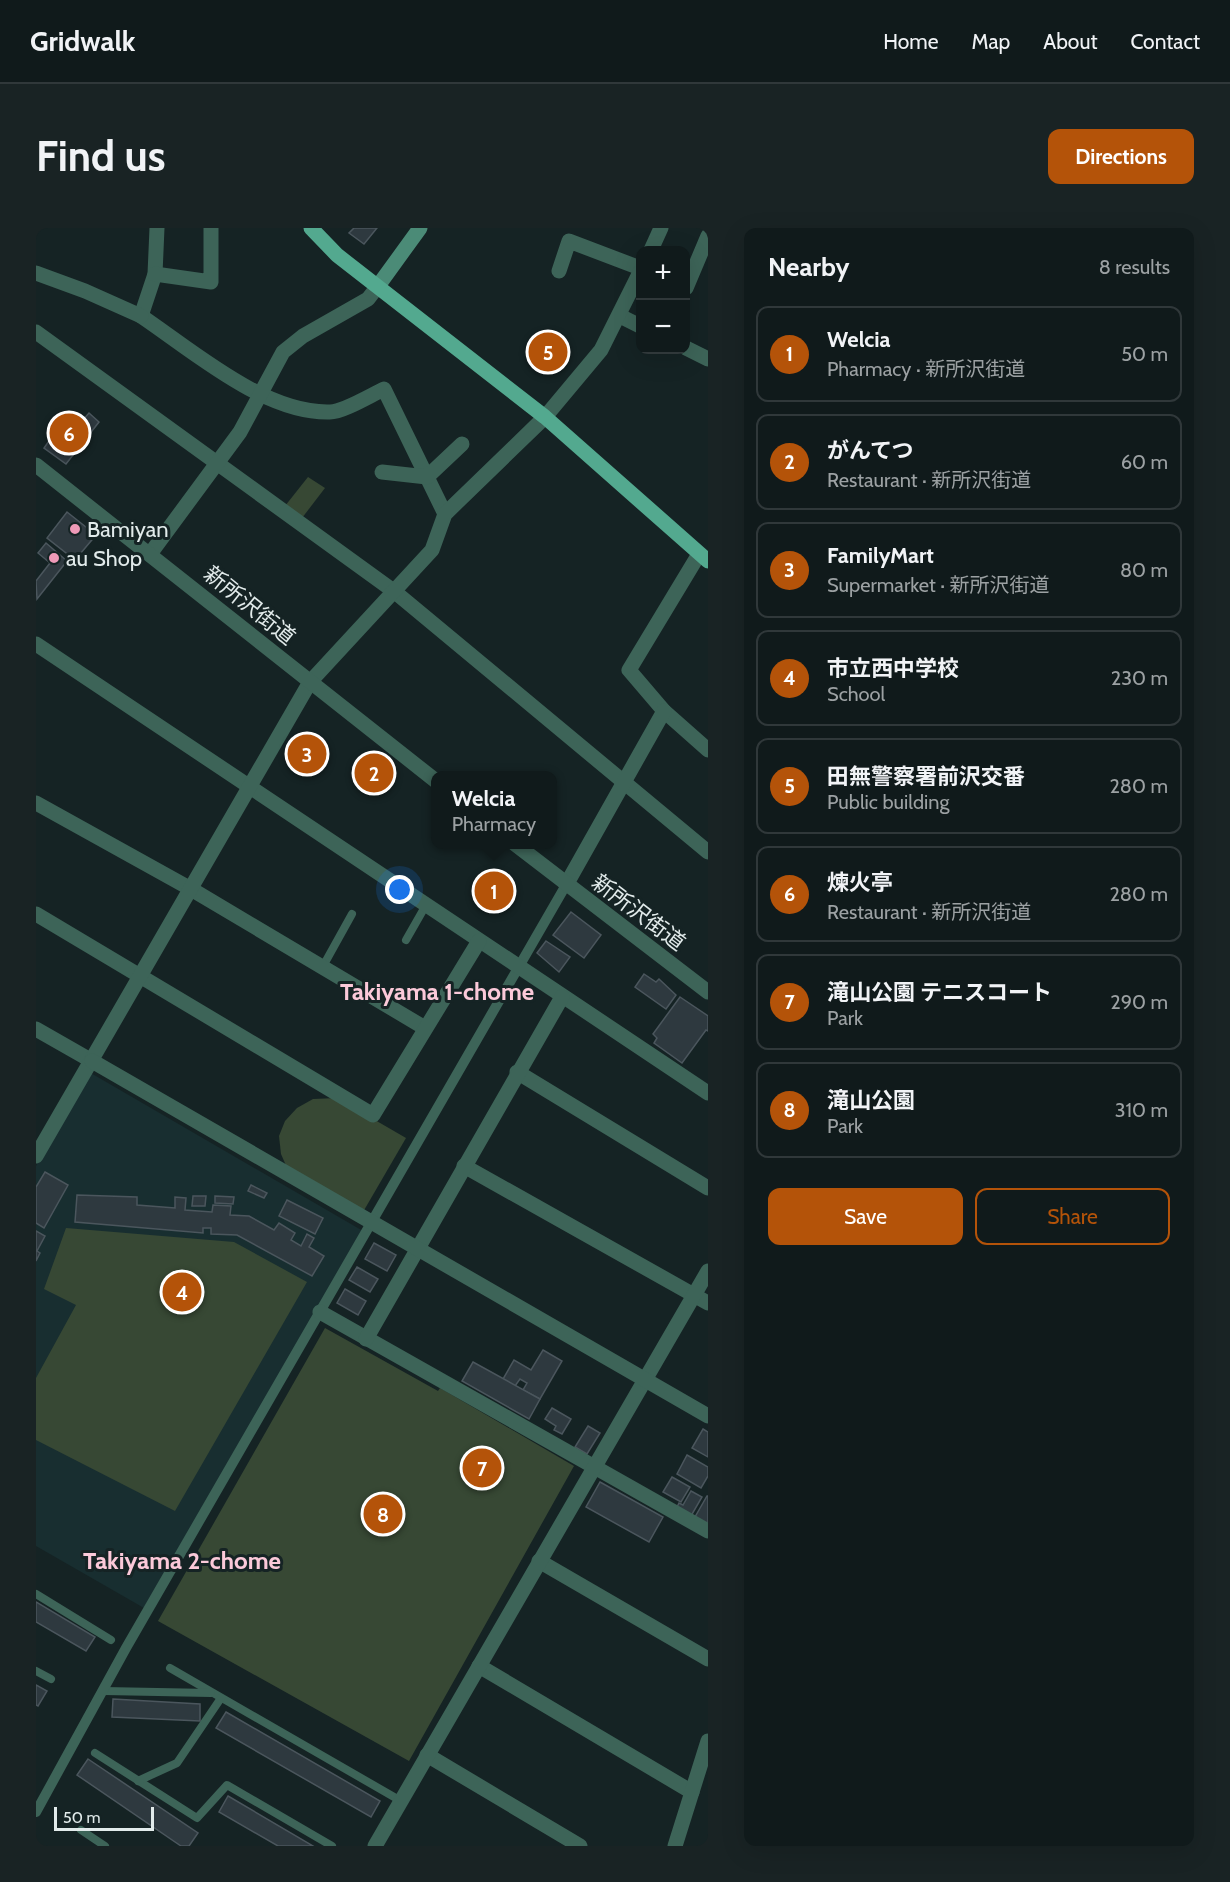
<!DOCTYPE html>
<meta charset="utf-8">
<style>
body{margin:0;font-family:Cabin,"Noto Sans JP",sans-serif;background:#192324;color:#f1f3f6}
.controls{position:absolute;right:18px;top:18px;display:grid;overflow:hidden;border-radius:12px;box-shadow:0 6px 24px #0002}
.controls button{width:54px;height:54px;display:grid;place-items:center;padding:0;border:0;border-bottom:2px solid #30383a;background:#101a1b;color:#f1f3f6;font:30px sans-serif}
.scale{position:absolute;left:18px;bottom:15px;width:100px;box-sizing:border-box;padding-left:6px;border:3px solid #e2ebeb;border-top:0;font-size:16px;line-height:21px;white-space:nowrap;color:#e2ebeb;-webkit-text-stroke:4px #152324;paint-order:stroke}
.you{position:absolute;left:364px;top:662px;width:21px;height:21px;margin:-15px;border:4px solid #fff;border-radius:50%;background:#1a73e8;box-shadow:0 0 0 9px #1a73e833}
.badge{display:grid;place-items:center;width:39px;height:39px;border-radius:50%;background:#b45309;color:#fff;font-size:20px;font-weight:700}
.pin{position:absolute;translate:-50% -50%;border:3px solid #fff;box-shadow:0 2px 6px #0006}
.popup{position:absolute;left:395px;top:543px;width:126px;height:78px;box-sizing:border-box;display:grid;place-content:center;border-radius:12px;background:#101a1b;filter:drop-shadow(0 2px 4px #0005);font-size:20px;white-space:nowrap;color:#9ca1a3}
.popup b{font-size:22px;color:#f1f3f6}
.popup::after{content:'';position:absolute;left:50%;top:100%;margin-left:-12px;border:12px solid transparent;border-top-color:#101a1b}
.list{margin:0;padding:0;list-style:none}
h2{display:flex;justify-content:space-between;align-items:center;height:78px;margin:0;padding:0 24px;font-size:26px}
h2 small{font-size:20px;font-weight:400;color:#9ca1a3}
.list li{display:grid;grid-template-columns:39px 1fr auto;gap:18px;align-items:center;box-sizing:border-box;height:96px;margin:0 12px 12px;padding:0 12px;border:2px solid #30383a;border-radius:12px}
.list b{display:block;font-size:22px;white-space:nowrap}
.list p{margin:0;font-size:20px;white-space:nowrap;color:#9ca1a3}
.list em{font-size:20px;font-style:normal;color:#9ca1a3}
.actions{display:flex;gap:12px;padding:18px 24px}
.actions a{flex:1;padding:14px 0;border:2px solid #b45309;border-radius:12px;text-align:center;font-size:21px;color:#b45309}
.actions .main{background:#b45309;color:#fff}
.map{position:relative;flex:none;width:672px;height:1618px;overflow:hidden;border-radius:12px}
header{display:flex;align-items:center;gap:36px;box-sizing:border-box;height:84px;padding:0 30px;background:#101a1b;border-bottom:2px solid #30383a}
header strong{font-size:28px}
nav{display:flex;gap:33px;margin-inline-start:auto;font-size:21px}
.intro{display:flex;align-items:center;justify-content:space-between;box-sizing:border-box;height:144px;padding:0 36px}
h1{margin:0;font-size:42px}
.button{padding:15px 27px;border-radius:12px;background:#b45309;color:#fff;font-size:21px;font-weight:700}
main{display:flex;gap:36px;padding:0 36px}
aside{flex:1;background:#101a1b;border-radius:12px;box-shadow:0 6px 24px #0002}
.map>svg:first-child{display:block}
.built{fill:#182e30}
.green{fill:#374834}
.building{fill:#2e393f;stroke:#4b565d;stroke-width:1.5}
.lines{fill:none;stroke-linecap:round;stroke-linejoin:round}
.service{stroke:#3d6458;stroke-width:8}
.pedestrian{stroke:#3d6458;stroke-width:10}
.minor{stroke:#3d6458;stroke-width:15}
.tertiary{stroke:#3d6458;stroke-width:15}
.secondary{stroke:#4b8b77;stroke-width:15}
.primary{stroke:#53a98f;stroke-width:15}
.poi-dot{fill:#ef9ab8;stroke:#152324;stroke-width:2}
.labels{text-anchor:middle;stroke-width:6;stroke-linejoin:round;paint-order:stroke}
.poi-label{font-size:22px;fill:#e2ebeb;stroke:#152324;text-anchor:start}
.street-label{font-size:22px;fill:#e2ebeb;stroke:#152324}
.neighbourhood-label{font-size:24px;font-weight:bold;fill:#fbc9d9;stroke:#152324}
</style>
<header>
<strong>Gridwalk</strong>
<nav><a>Home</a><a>Map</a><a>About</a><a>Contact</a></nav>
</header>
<div class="intro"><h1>Find us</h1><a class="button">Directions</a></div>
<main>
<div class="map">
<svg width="672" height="1618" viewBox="0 0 672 1618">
<rect width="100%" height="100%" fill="#152324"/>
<polygon class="built" points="53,844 327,1003 108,1380 0,1318 0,938"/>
<g class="green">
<polygon points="272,249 289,260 266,290 249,278"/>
<polygon points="301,870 370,910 327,984 252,942 245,926 243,908 249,893 261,880 277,871"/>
<polygon points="30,1000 198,1014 271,1054 139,1283 0,1212 0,1150 40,1077 8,1061"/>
<polygon points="289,1100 402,1163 404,1160 538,1238 373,1533 122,1393"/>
</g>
<g class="building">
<polygon points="318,0 341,0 328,16 313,5"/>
<polygon points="53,185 63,194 30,236 8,220 31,187 35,191 39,186 47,192"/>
<polygon points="31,284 60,307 39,332 11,310"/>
<polygon points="10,315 31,333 1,371 0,353 14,335 2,325"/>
<polygon points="341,530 351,537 333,561 324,554"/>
<polygon points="535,684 565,707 548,730 517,707"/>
<polygon points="510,713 534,729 523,744 501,725"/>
<polygon points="608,746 620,754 623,751 640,767 630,781 599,759"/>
<polygon points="644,769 672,788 672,803 670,802 646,835 618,815 621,810 617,806"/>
<polygon points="9,944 32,957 8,1000 0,995 0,959"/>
<polygon points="215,957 231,965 228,970 212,963"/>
<polygon points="41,967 101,969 101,977 139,980 139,969 150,970 149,982 176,984 177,977 195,978 194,987 213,988 238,1002 243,995 259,1005 255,1012 265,1018 271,1006 278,1010 273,1019 288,1028 276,1048 201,1007 175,1006 175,1000 167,1000 167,1005 39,994"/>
<polygon points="157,968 170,968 169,978 156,978"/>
<polygon points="179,968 198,969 197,976 179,975"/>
<polygon points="251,972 287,990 279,1006 243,988"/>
<polygon points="0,1003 9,1008 1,1023 4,1025 0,1033"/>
<polygon points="338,1015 360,1027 351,1043 329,1031"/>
<polygon points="321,1039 342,1051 334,1064 313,1052"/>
<polygon points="309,1061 330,1073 322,1087 301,1075"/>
<polygon points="507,1122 526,1133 504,1171 487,1162 491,1155 484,1151 479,1158 467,1151 478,1132 495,1142"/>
<polygon points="437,1134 504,1171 493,1191 426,1153"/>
<polygon points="516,1180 535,1191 526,1206 518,1202 520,1198 509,1191"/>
<polygon points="552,1198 564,1205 551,1226 539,1219"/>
<polygon points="667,1201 672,1204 672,1229 656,1220"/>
<polygon points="651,1227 672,1239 672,1248 665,1260 641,1246"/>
<polygon points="636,1249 654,1259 645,1274 627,1264"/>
<polygon points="564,1254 627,1289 613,1314 550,1279"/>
<polygon points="655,1263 666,1269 655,1288 641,1279 643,1275 647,1277"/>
<polygon points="671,1268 672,1268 672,1297 659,1289"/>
<polygon points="0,1374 59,1409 50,1423 0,1394"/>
<polygon points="0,1457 11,1463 2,1478 0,1477"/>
<polygon points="77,1471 164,1476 164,1493 76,1489"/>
<polygon points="190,1484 344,1573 335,1589 180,1500"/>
<polygon points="52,1531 162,1605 153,1618 145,1618 41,1547"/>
<polygon points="192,1568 277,1618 242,1618 183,1584"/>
</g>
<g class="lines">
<g class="service">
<polyline points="370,712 390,677"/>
<polyline points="286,740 316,686"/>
<polyline points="0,1366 75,1412"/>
<polyline points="134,1440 365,1573"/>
<polyline points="0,1443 15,1451"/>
<polyline points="68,1463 175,1465"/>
<polyline points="59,1525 161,1590 191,1557 296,1618"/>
<polyline points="102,1553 141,1535 185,1470"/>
<polyline points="45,1602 69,1618"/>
</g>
<polyline class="pedestrian" points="0,1584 90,1420 530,657"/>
<g class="minor">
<path d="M121,0L119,46L105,88C157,123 229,186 294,184C307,184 335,167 348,161L409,286"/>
<polyline points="615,22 625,0"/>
<polyline points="523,43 533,13 604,40"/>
<polyline points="0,45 49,63 105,88"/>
<polyline points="119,46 175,54 175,0"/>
<polyline points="650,60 672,8"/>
<polyline points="584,88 604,98"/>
<polyline points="0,104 359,364 672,624"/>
<polyline points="650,120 672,131"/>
<polyline points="346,244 391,249 426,216"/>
<polyline points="114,326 204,204 247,124 267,108 332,71 342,58"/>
<polyline points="663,326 593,442 628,483 672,522"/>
<polyline points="0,416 672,865"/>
<polyline points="0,575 155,661 389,800"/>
<polyline points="530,657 628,483"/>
<polyline points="0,686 337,887 443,713"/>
<polyline points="0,801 56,833"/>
<polyline points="481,844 672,960"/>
<polyline points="0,928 274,454 396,322 409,286 509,189 565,122 604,44"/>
<polyline points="428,938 672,1075"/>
<polyline points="284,1084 672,1303"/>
<polyline points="330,1111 526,769"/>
<polyline points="503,1333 672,1431"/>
<polyline points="443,1438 656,1564"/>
<polyline points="391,1527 544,1618"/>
<polyline points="339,1618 672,1043"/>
<polyline points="639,1618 672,1513"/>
</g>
<g class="tertiary">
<polyline points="0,237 400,553"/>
<polyline points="479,616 672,764"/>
<polyline points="56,833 672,1188"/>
</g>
<polyline class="secondary" points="342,58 384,0"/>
<polyline class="primary" points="275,0 301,27 509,189 672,333"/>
</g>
<g class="poi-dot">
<circle cx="39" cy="301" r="6"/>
<circle cx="18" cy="330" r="6"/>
</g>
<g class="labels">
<g class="poi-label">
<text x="51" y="309">Bamiyan</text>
<text x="30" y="338">au Shop</text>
</g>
<g class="street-label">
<text transform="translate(214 377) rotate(39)" y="8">新所沢街道</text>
<text transform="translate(603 684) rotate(37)" y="8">新所沢街道</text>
</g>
<g class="neighbourhood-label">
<text x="401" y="772">Takiyama 1-chome</text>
<text x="146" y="1341">Takiyama 2-chome</text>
</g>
</g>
</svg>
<div class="controls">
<button>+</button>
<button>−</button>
</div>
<div class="scale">50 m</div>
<div class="you"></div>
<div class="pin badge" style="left:458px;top:663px">1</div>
<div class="popup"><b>Welcia</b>Pharmacy</div>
<div class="pin badge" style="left:338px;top:545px">2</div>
<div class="pin badge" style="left:271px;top:526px">3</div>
<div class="pin badge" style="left:146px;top:1064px">4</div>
<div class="pin badge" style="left:512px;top:124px">5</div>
<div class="pin badge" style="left:33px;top:205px">6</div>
<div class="pin badge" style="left:446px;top:1240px">7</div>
<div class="pin badge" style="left:347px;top:1286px">8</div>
</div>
<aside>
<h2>Nearby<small>8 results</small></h2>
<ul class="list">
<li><span class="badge">1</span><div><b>Welcia</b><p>Pharmacy · 新所沢街道</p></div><em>50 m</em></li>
<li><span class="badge">2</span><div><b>がんてつ</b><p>Restaurant · 新所沢街道</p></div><em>60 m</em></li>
<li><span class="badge">3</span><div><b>FamilyMart</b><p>Supermarket · 新所沢街道</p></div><em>80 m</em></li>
<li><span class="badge">4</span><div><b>市立西中学校</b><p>School</p></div><em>230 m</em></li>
<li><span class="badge">5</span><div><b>田無警察署前沢交番</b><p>Public building</p></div><em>280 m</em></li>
<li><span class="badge">6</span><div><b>煉火亭</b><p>Restaurant · 新所沢街道</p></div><em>280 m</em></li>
<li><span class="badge">7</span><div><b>滝山公園 テニスコート</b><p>Park</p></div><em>290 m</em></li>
<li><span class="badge">8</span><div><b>滝山公園</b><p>Park</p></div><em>310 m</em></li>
</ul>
<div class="actions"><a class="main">Save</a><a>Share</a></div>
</aside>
</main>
